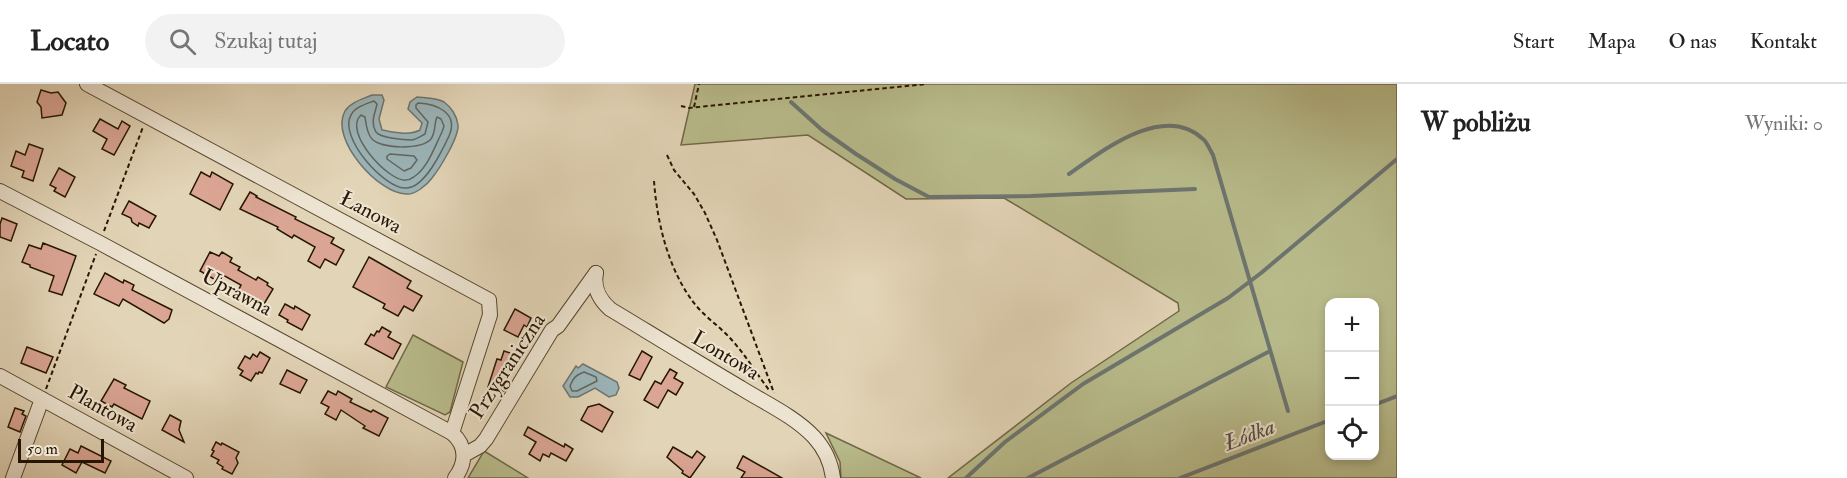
<!DOCTYPE html>
<html lang="pl">
<meta charset="utf-8">
<style>
body{margin:0;font-family:"IM FELL Double Pica",serif;background:#f2f2f2;color:#222}
.controls{position:absolute;right:18px;bottom:18px;display:grid;overflow:hidden;border-radius:12px;box-shadow:0 3px 9px #0003}
.controls button{width:54px;height:54px;display:grid;place-items:center;padding:0;border:0;border-bottom:2px solid #e0e0e0;background:#fff;color:#222;font:30px sans-serif}
.scale{position:absolute;left:18px;bottom:15px;width:86px;box-sizing:border-box;padding-left:6px;border:3px solid #271602;border-top:0;font-size:16px;line-height:21px;white-space:nowrap;color:#271602;-webkit-text-stroke:4px #ece3d0;paint-order:stroke}
.list{margin:0;padding:0;list-style:none}
h2{display:flex;justify-content:space-between;align-items:center;height:78px;margin:0;padding:0 24px;font-size:26px}
h2 small{font-size:20px;font-weight:400;color:#767676}
.icon{flex:none;width:33px;height:33px;fill:none;stroke:currentColor;stroke-width:2;stroke-linecap:round;stroke-linejoin:round}
.map{position:relative;flex:none;width:1397px;height:394px;overflow:hidden}
header{display:flex;align-items:center;gap:36px;box-sizing:border-box;height:84px;padding:0 30px;background:#fff;border-bottom:2px solid #e0e0e0}
header strong{font-size:28px}
nav{display:flex;gap:33px;margin-inline-start:auto;font-size:21px}
.search{width:420px;height:54px;background:#f2f2f2;display:flex;align-items:center;gap:15px;box-sizing:border-box;padding:0 21px;border-radius:33px;color:#767676;font-size:22px}
main{display:flex}
aside{flex:1;background:#fff}
.map>svg:first-child{display:block}
.green{fill:#b8bb8b;stroke:#706846;stroke-width:1.5;fill-rule:evenodd}
.water{fill:#9bb5ba;stroke:#6d7570;stroke-width:1.5}
.lines{fill:none;stroke-linecap:round;stroke-linejoin:round}
.shore{stroke:#61665e;stroke-width:1.5}
.stream{stroke:#6d7570;stroke-width:4}
.building{fill:#daa593;stroke:#271602;stroke-width:1.5}
.minor-casing{stroke:#56462f;stroke-width:16}
.path{stroke:#271602;stroke-width:2;stroke-dasharray:4.5 3;stroke-linecap:butt}
.minor{stroke:#ece3d0;stroke-width:14}
.labels{text-anchor:middle;stroke-width:4.5;stroke-linejoin:round;paint-order:stroke}
.street-label{font-size:21px;fill:#271602;stroke:#ece3d0}
.water-label{font-size:22px;font-style:italic;fill:#504e42;stroke:#ece3d0}
</style>
<header>
<strong>Locato</strong>
<div class="search"><svg class="icon" aria-label="search" viewBox="0 0 24 24"><circle cx="10" cy="10" r="6"/><path d="M15 15l6 6"/></svg>Szukaj tutaj</div>
<nav><a>Start</a><a>Mapa</a><a>O nas</a><a>Kontakt</a></nav>
</header>
<main>
<div class="map">
<svg width="1397" height="394" viewBox="0 0 1397 394">
<rect width="100%" height="100%" fill="#e2d4b6"/>
<filter id="stains"><feTurbulence type="fractalNoise" baseFrequency=".00333" numOctaves="4"/><feColorMatrix values="0 0 0 0 .2 0 0 0 0 .09 0 0 0 0 .02 0 0 0 .5 -.17"/></filter>
<radialGradient id="worn" r=".72"><stop offset=".6" stop-color="#630" stop-opacity="0"/><stop offset="1" stop-color="#630" stop-opacity=".3"/></radialGradient>
<g class="green">
<path d="M695,0H1397V394H948L1071,299L1179,227L1178,219L1004,114L906,115L808,51L681,61ZM1330,219H1374V372H1330Z"/>
<polygon points="413,251 463,278 450,328 445,331 386,303"/>
<polygon points="826,349 921,394 841,394 840,378"/>
<polygon points="484,367 528,394 468,394"/>
</g>
<g class="water">
<path d="M372,11H382L384,16L379,35L382,46C394,48 409,52 420,46L422,39L408,25L410,18L417,13C425,14 437,14 444,18C451,23 457,32 458,41C459,53 440,84 432,94C427,101 415,111 406,110C379,110 329,55 345,27C351,18 363,15 372,11Z"/>
<polygon points="583,280 617,298 619,304 616,311 609,313 595,304 578,313 570,313 563,302 576,282 578,284"/>
</g>
<g class="lines">
<g class="shore">
<path d="M374,17L377,20C375,30 370,38 376,48C380,54 405,56 412,56C417,55 421,52 425,50L428,38L416,24V21L418,19C437,20 459,29 449,52C442,67 425,103 407,104C385,106 338,53 351,31C355,23 366,20 374,17Z"/>
<path d="M361,31L365,33C366,40 367,50 372,55C382,65 421,66 431,55C436,48 434,39 437,33L441,35L444,42L442,48C435,62 428,83 415,92C412,94 410,96 406,96C390,99 342,48 361,31Z"/>
<polygon points="390,70 414,72 417,76 411,84 404,87 387,75 387,72"/>
<path d="M584,288L596,293L597,297L577,307H572L570,302C573,294 576,291 584,288Z"/>
</g>
<g class="stream">
<polyline points="791,18 822,46 856,70 895,95 929,113 1031,112 1195,105"/>
<path d="M1069,90C1102,67 1164,18 1203,55C1207,58 1210,66 1213,71L1288,327"/>
<polyline points="1374,321 1397,312"/>
<polyline points="966,394 1005,358 1083,300 1228,214 1261,189 1397,75"/>
<polyline points="1028,394 1270,267"/>
<polyline points="1180,394 1330,336"/>
</g>
</g>
<g class="building">
<polygon points="41,6 51,9 58,8 66,19 62,31 42,34 41,23 37,18"/>
<polygon points="100,35 118,45 122,37 130,42 114,71 102,65 107,55 93,47"/>
<polygon points="29,60 43,65 33,97 22,93 24,87 11,82 16,67 25,71"/>
<polygon points="59,84 75,93 65,113 54,107 56,104 50,101"/>
<polygon points="201,88 210,93 212,88 233,100 220,126 190,110"/>
<polygon points="250,108 257,112 256,113 296,133 295,135 334,154 331,159 344,166 336,181 325,175 320,184 308,177 315,163 294,151 292,154 277,145 278,143 240,125"/>
<polygon points="129,117 156,132 149,144 139,139 138,142 132,138 131,134 122,130"/>
<polygon points="2,134 17,140 11,157 0,153 0,140"/>
<polygon points="43,159 76,172 62,211 49,207 54,192 30,183 30,181 22,178 29,161 41,165"/>
<polygon points="210,168 219,172 222,168 232,174 230,178 240,183 238,186 256,196 258,193 268,199 267,201 273,205 264,220 249,212 247,217 236,211 241,201 223,191 219,198 200,187"/>
<polygon points="369,173 411,197 407,204 422,212 413,227 404,222 398,232 383,224 385,220 353,203"/>
<polygon points="105,189 123,199 124,196 134,201 132,206 172,226 169,235 164,239 123,215 119,222 94,210"/>
<polygon points="285,220 294,225 295,222 310,231 302,246 287,238 288,236 279,231"/>
<polygon points="515,225 531,234 527,243 524,241 518,253 504,246"/>
<polygon points="382,243 391,248 388,253 401,260 393,275 365,260 371,250 374,252 377,247 379,248"/>
<polygon points="27,263 53,273 46,289 21,279"/>
<polygon points="504,267 516,271 504,307 488,303 497,275 501,276"/>
<polygon points="642,267 652,273 640,296 629,291"/>
<polygon points="260,268 270,274 262,289 259,288 258,290 256,289 251,297 240,291 243,287 238,284 245,272 250,275 253,270 257,273"/>
<polygon points="670,285 677,289 674,294 683,299 676,311 668,306 658,324 644,316 655,297 661,300"/>
<polygon points="287,286 307,296 300,309 280,300"/>
<polygon points="114,295 126,301 124,304 150,317 142,335 114,320 112,323 101,317"/>
<polygon points="328,307 336,311 338,307 352,315 350,318 371,328 373,326 388,334 379,352 363,344 365,342 341,326 336,336 325,330 329,323 321,319"/>
<polygon points="599,320 613,328 602,348 581,336 588,323"/>
<polygon points="15,324 24,327 22,330 26,332 20,348 8,343"/>
<polygon points="170,331 181,337 179,346 184,358 162,346"/>
<polygon points="528,343 564,363 565,360 573,365 566,377 551,369 549,373 543,370 540,377 529,370 536,358 524,351"/>
<polygon points="216,358 221,361 222,359 239,368 236,374 238,379 232,390 222,385 223,383 217,379 219,376 211,372 214,367 212,366"/>
<polygon points="81,362 111,377 105,389 82,378 76,389 62,381 70,365 78,369"/>
<polygon points="673,363 692,374 697,367 705,373 690,394 682,389 683,387 667,373"/>
<polygon points="743,372 782,394 741,394 745,388 737,384"/>
</g>
<g class="lines">
<defs>
<g id="minor">
<path d="M87,0L489,216L490,231L452,349C467,362 466,379 455,394"/>
<polyline points="0,107 100,159 452,349"/>
<path d="M596,189C593,204 599,215 610,225C653,251 697,278 741,304C765,319 794,332 814,353C825,365 831,378 833,394"/>
<polyline points="0,292 186,394"/>
<polyline points="464,371 480,362 486,355 552,246 558,242 596,189"/>
<polyline points="13,394 42,315"/>
</g>
</defs>
<use href="#minor" class="minor-casing"/>
<g class="path">
<polyline points="681,22 689,24 927,0"/>
<polyline points="694,23 699,0"/>
<polyline points="667,71 674,86 694,110 705,129 717,156 774,309"/>
<path d="M654,97C657,137 667,181 691,215C701,230 718,241 730,254C745,270 756,289 769,306"/>
<polyline points="104,147 143,43"/>
<polyline points="46,305 96,170"/>
</g>
<use href="#minor" class="minor"/>
</g>
<g class="labels">
<g class="street-label">
<text transform="translate(371 128) rotate(28)" y="7">Łanowa</text>
<text transform="translate(237 208) rotate(28)" y="7">Uprawna</text>
<text transform="translate(726 271) rotate(31)" y="7">Lontowa</text>
<text transform="translate(507 282) rotate(-57)" y="7">Przygraniczna</text>
<text transform="translate(103 324) rotate(29)" y="7">Plantowa</text>
</g>
<g class="water-label">
<text transform="translate(1249 350) rotate(-21)" y="8">Łódka</text>
</g>
</g>
<rect width="100%" height="100%" filter="url(#stains)"/>
<rect width="100%" height="100%" fill="url(#worn)"/>
</svg>
<div class="controls">
<button>+</button>
<button>−</button>
<button><svg class="icon" aria-label="locate" viewBox="0 0 24 24"><circle cx="12" cy="12" r="6"/><path d="M12 2v4M12 18v4M2 12h4M18 12h4"/></svg></button>
</div>
<div class="scale">50 m</div>
</div>
<aside>
<h2>W pobliżu<small>Wyniki: 0</small></h2>
<ul class="list">
</ul>
</aside>
</main>
